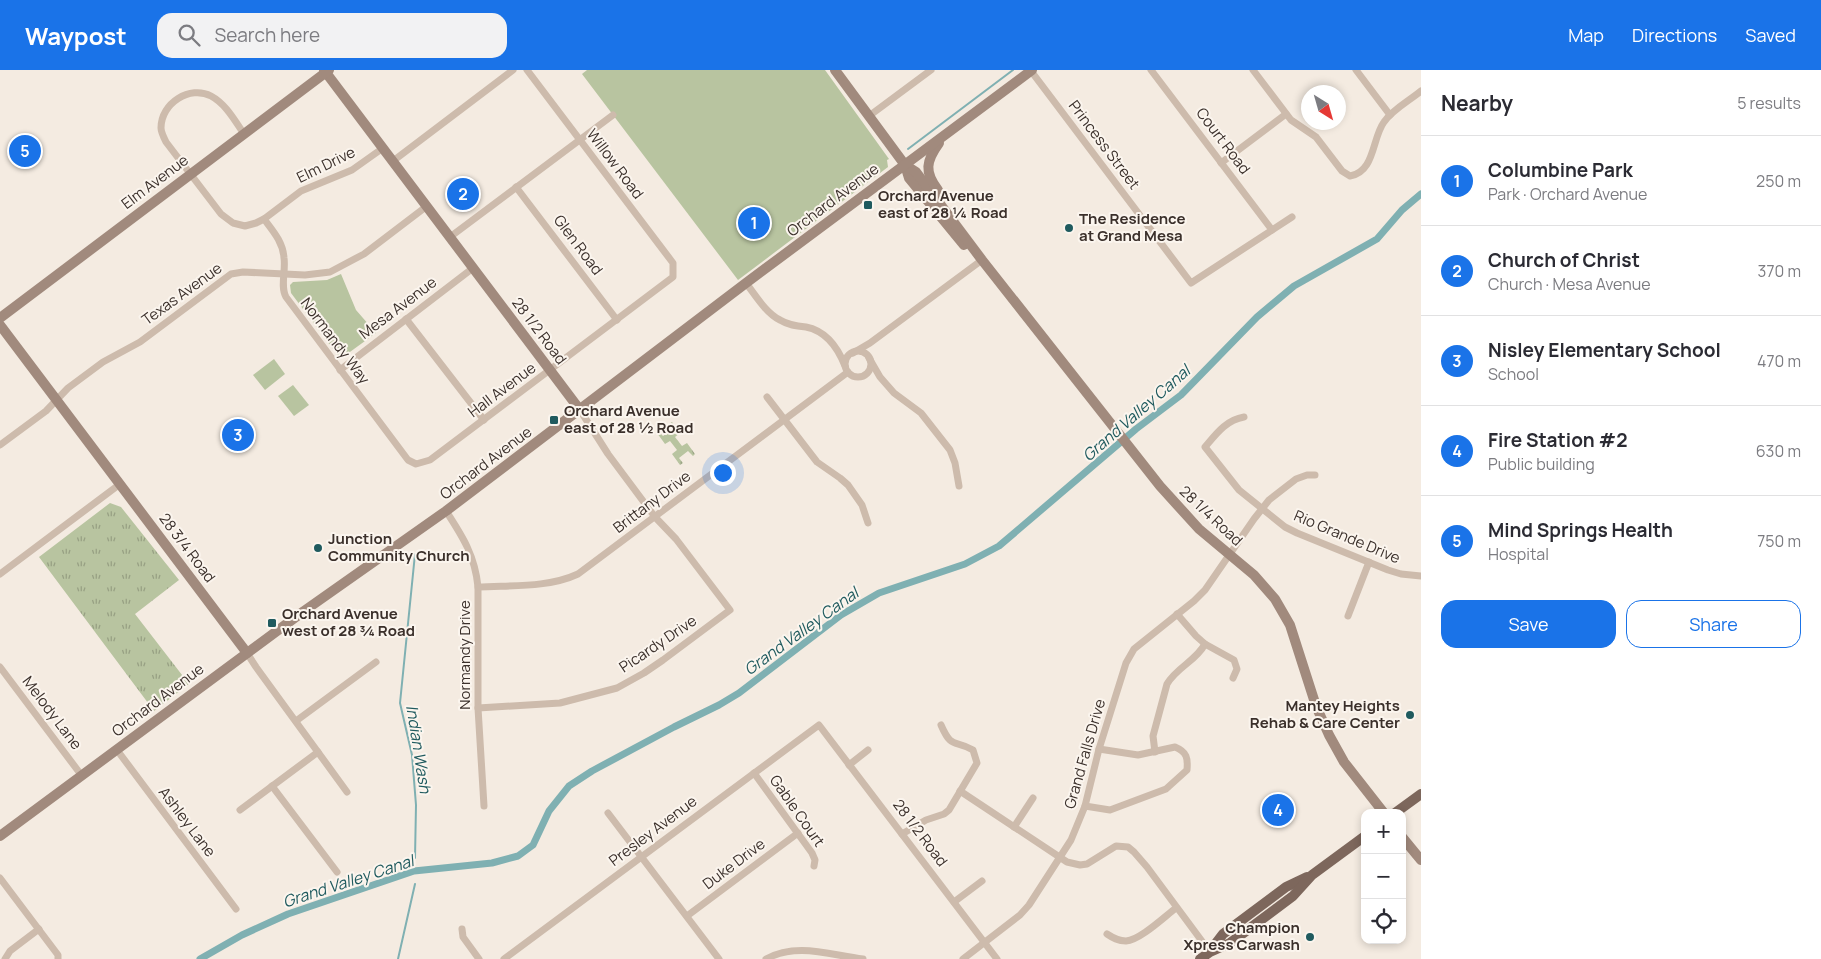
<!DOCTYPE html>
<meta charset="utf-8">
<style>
body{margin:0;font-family:Manrope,sans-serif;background:#f2f2f3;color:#2b2b33}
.controls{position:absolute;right:15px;bottom:15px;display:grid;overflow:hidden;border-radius:10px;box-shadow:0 2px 8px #0003}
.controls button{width:45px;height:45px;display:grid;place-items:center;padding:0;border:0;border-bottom:1px solid #e1e1e2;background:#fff;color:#2b2b33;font:25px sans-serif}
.compass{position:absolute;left:1301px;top:15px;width:45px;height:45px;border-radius:50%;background:#fff;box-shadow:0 2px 8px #0003;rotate:143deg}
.you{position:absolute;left:722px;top:402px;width:18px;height:18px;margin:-12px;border:4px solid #fff;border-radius:50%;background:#1a73e8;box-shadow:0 0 0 8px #1a73e833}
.badge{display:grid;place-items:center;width:32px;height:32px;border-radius:50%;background:#1a73e8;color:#fff;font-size:16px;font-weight:700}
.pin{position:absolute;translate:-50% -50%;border:2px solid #fff;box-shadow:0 1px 5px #0006}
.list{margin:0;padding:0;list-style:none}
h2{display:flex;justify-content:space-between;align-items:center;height:65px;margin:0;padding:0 20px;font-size:21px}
h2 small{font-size:16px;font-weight:400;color:#7c7c81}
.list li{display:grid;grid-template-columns:32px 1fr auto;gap:15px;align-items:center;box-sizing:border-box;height:90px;padding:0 20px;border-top:1px solid #e1e1e2}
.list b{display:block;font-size:19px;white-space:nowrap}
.list p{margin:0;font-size:16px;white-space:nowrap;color:#7c7c81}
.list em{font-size:16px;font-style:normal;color:#7c7c81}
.actions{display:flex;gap:10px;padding:15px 20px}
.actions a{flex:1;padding:11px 0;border:1px solid #1a73e8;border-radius:15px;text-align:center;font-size:18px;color:#1a73e8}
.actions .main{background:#1a73e8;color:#fff}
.icon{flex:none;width:28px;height:28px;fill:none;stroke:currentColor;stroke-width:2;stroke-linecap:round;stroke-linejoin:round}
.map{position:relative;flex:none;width:1421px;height:889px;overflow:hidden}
header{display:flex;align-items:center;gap:30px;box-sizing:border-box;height:70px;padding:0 25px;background:#1a73e8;color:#fff}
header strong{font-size:24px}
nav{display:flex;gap:28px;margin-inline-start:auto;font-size:18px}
.search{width:350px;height:45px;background:#f2f2f3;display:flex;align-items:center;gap:12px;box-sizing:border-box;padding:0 18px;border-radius:15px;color:#7c7c81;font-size:19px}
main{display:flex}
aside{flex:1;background:#fff}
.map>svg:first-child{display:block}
.grass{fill:url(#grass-tufts)}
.park{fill:#b8c4a0}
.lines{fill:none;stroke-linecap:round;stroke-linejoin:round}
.stream{stroke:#7fb0b2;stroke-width:2}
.canal{stroke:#7fb0b2;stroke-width:7}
.street{stroke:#cdbbac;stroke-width:7}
.secondary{stroke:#a18a7d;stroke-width:10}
.primary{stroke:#7d675c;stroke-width:10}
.poi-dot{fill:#1f5a5e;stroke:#fbf5ee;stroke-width:2}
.labels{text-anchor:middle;stroke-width:4;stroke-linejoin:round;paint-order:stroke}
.street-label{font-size:15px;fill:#3b302b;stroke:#fbf5ee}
.poi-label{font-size:15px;font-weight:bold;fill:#3b302b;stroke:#fbf5ee;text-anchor:start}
.water-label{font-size:16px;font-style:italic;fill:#1f5a5e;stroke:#fbf5ee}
</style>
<header>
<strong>Waypost</strong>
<div class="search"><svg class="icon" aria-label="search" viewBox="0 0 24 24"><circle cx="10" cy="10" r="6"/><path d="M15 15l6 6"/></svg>Search here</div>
<nav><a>Map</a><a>Directions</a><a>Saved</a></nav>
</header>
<main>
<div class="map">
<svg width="1421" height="889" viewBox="0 0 1421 889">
<defs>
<pattern id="grass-tufts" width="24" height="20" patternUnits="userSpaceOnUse" patternTransform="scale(1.25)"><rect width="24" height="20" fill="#b8c4a0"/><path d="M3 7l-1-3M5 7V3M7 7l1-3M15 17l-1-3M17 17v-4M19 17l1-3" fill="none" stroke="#97a083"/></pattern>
</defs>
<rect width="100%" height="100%" fill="#f4ebe1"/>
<g class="grass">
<polygon points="672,352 680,363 675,367 682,376 687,373 695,384 693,386 688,381 679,388 683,393 680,395 672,384 677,380 670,371 665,374 657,363 659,362 663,366 672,360 669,354"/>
<polygon points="110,433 121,437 179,510 135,544 189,614 154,641 39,487"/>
</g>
<g class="park">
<polygon points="587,0 825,0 889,89 887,90 888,97 738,210 582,4"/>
<polygon points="341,204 356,240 376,263 343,287 339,287 291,223 290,215 293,212 327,210"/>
<polygon points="274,289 285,304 265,320 253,305"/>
<polygon points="293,315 309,335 294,346 278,326"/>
</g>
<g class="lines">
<g class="stream">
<polyline points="908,79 1013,0"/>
<polyline points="415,788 416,735 412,685 400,633 415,484"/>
<polyline points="398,889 415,814"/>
</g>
<polyline class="canal" points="200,889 242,865 288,844 414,801 492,793 518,786 533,775 549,741 569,716 592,701 674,657 719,635 739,623 841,545 879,523 965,494 999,476 1136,359 1181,325 1257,247 1294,216 1377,169 1402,140 1421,124"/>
<g class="street">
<polyline points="1151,0 1272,160"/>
<path d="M1253,0L1291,50L1316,67L1342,101L1350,106C1375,102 1372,68 1384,52C1393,39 1409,31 1421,21"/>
<polyline points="1356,0 1390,45"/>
<polyline points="1031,1 1191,213 1292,147"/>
<polyline points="869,46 931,0"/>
<path d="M244,64C235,51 226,34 211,26C190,15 161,33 161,58C161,62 164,68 166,72L221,144L233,153L245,156L256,153L264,149L301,121L352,100L383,78"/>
<polyline points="393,91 513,0"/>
<polyline points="1221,93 1286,44"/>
<polyline points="516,117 617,250"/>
<path d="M264,149C273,161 283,172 284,188C286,200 280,217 286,227L408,390L416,394L430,390L673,207V193L527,0"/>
<polyline points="450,167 613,45"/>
<path d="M746,213C756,226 766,243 780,250C788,255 796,256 806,257C826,261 838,278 845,296"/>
<polyline points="406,249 484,350"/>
<circle cx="858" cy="294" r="13"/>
<polyline points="853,283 870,273 982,190"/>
<polyline points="869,288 880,307 894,323 921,343 950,380 955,393 959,416"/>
<polyline points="340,300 473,198"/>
<polyline points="767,327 817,392 840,408 848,415 862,435 868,453"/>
<path d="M1244,347C1226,350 1216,364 1205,377L1239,420L1285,457L1297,463L1388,500L1401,504L1421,506"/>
<polyline points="0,375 46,341 68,318 103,292 140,272 231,204 243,202 305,205 330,202 364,184 427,136"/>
<path d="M446,441C463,467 475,486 478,517V638L484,736"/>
<polyline points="0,504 120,414"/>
<path d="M478,517C511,515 548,518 578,504L848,302"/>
<polyline points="1177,544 1196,566 1205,574 1234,590 1237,599 1233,608"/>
<polyline points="1348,546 1369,492"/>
<polyline points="247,583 256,597 347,722"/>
<polyline points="0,597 82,706"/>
<polyline points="478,638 560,633 617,618 644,603 663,590 730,540 676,469 655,447 608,384 580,340"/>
<polyline points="296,651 376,592"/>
<polyline points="117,680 236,839"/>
<path d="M1155,682L1153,666L1167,614C1177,597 1196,591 1205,574"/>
<polyline points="849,695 868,680"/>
<polyline points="754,703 812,783 815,790 814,796"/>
<polyline points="272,716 337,802"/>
<polyline points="960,721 1067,792 1080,795 1087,794 1116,776 1128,777 1134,782 1147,797 1210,882"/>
<path d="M1085,736L1110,740L1166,719L1187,700C1188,688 1187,682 1175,677L1138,685L1099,679"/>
<polyline points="240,740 318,682"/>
<polyline points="608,743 719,889"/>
<polyline points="1014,757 1033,728"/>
<path d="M902,764L926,750L944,744L949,740L977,693L973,680C954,669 952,680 941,655"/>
<polyline points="0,808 58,885 58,889"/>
<polyline points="954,832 982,811"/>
<polyline points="687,846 798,763"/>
<polyline points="462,859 463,867 479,889"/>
<path d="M1107,864C1113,868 1118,871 1126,871C1140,870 1164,847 1176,838"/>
<polyline points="5,889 10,881 39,859"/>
<polyline points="504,889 819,655 997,889"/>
<path d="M766,889C797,872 830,885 863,889"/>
<polyline points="963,889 1020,845 1029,835 1071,770 1085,736 1099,679 1126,593 1134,579 1194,531 1205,520 1254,449 1269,430 1296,409 1307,405 1315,405"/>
</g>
<g class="secondary">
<polyline points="324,0 580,340"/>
<polyline points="835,0 905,95 909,108 964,175"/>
<polyline points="905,95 916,102 982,190 1160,416 1199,459 1254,505 1275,529 1290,555 1316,636 1329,665 1344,692 1384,743"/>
<path d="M938,120C924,102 926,91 939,73"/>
<polyline points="0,248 329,0"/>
<polyline points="0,255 247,583"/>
<polyline points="0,766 304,541 446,441 746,213 1032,0"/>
<polyline points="1402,767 1421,790"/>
</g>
<g class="primary">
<polyline points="1395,743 1421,724"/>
<polyline points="1210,881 1223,864 1286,817 1307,807"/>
<polyline points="1200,889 1210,882 1230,873 1293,826 1312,805 1365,766"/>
</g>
</g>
<g class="poi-dot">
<rect x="863" y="130" width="10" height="10" rx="2.5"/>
<circle cx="1069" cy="158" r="5"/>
<rect x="549" y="345" width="10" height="10" rx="2.5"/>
<circle cx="318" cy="478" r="5"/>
<rect x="267" y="548" width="10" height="10" rx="2.5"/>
<circle cx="1410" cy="645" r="5"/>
<circle cx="1310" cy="867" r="5"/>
</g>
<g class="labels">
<g class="street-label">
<text transform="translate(1223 71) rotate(53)" y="5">Court Road</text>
<text transform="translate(1104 75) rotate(53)" y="5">Princess Street</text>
<text transform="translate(615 94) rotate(53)" y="5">Willow Road</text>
<text transform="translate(326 95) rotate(-26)" y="5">Elm Drive</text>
<text transform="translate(155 112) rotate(-37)" y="5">Elm Avenue</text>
<text transform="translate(833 130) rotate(-37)" y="5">Orchard Avenue</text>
<text transform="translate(578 175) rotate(53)" y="5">Glen Road</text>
<text transform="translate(182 224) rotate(-36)" y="5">Texas Avenue</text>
<text transform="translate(398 238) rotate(-37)" y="5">Mesa Avenue</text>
<text transform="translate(539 261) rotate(53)" y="5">28 1/2 Road</text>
<text transform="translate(335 271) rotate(53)" y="5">Normandy Way</text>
<text transform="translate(502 320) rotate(-37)" y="5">Hall Avenue</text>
<text transform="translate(486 393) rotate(-37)" y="5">Orchard Avenue</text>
<text transform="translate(652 432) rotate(-37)" y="5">Brittany Drive</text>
<text transform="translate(1211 446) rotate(43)" y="5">28 1/4 Road</text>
<text transform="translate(1347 467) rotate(23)" y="5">Rio Grande Drive</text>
<text transform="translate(187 478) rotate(53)" y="5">28 3/4 Road</text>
<text transform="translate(658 574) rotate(-34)" y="5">Picardy Drive</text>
<text transform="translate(465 585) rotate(-90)" y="5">Normandy Drive</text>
<text transform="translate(158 630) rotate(-37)" y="5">Orchard Avenue</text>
<text transform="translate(52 643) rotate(53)" y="5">Melody Lane</text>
<text transform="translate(1085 684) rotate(-74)" y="5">Grand Falls Drive</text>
<text transform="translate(797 741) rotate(55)" y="5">Gable Court</text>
<text transform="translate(187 752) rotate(53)" y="5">Ashley Lane</text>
<text transform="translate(653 761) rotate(-37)" y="5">Presley Avenue</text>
<text transform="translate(920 763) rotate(53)" y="5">28 1/2 Road</text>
<text transform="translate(734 794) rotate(-37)" y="5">Duke Drive</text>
</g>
<g class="poi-label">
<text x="878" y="131">Orchard Avenue<tspan x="878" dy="17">east of 28 ¼ Road</tspan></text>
<text x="1079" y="154">The Residence<tspan x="1079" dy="17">at Grand Mesa</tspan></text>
<text x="564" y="346">Orchard Avenue<tspan x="564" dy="17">east of 28 ½ Road</tspan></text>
<text x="328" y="474">Junction<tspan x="328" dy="17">Community Church</tspan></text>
<text x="282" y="549">Orchard Avenue<tspan x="282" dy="17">west of 28 ¾ Road</tspan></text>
<text x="1400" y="641" text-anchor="end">Mantey Heights<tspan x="1400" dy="17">Rehab &amp; Care Center</tspan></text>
<text x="1300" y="863" text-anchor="end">Champion<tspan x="1300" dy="17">Xpress Carwash</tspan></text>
</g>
<g class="water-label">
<text transform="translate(1136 343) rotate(-41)" y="6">Grand Valley Canal</text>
<text transform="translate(801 561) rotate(-36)" y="6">Grand Valley Canal</text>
<text transform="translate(419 679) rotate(81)" y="6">Indian Wash</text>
<text transform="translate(348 811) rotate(-18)" y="6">Grand Valley Canal</text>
</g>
</g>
</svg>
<div class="controls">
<button>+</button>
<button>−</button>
<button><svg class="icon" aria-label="locate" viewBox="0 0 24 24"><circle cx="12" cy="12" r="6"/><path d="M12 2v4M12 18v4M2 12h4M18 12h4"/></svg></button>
</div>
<svg class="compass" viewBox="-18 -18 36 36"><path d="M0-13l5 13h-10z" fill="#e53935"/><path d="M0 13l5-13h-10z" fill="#7c7c81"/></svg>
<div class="you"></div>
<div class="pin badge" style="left:754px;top:153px">1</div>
<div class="pin badge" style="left:463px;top:124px">2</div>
<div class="pin badge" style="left:238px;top:365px">3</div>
<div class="pin badge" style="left:1278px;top:740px">4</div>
<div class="pin badge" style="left:25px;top:81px">5</div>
</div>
<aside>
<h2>Nearby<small>5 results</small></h2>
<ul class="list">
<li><span class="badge">1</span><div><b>Columbine Park</b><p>Park · Orchard Avenue</p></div><em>250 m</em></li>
<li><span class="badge">2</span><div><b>Church of Christ</b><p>Church · Mesa Avenue</p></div><em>370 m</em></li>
<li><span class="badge">3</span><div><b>Nisley Elementary School</b><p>School</p></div><em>470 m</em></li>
<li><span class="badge">4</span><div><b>Fire Station #2</b><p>Public building</p></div><em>630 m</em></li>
<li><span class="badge">5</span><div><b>Mind Springs Health</b><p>Hospital</p></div><em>750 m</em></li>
</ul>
<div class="actions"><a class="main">Save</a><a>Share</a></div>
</aside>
</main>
